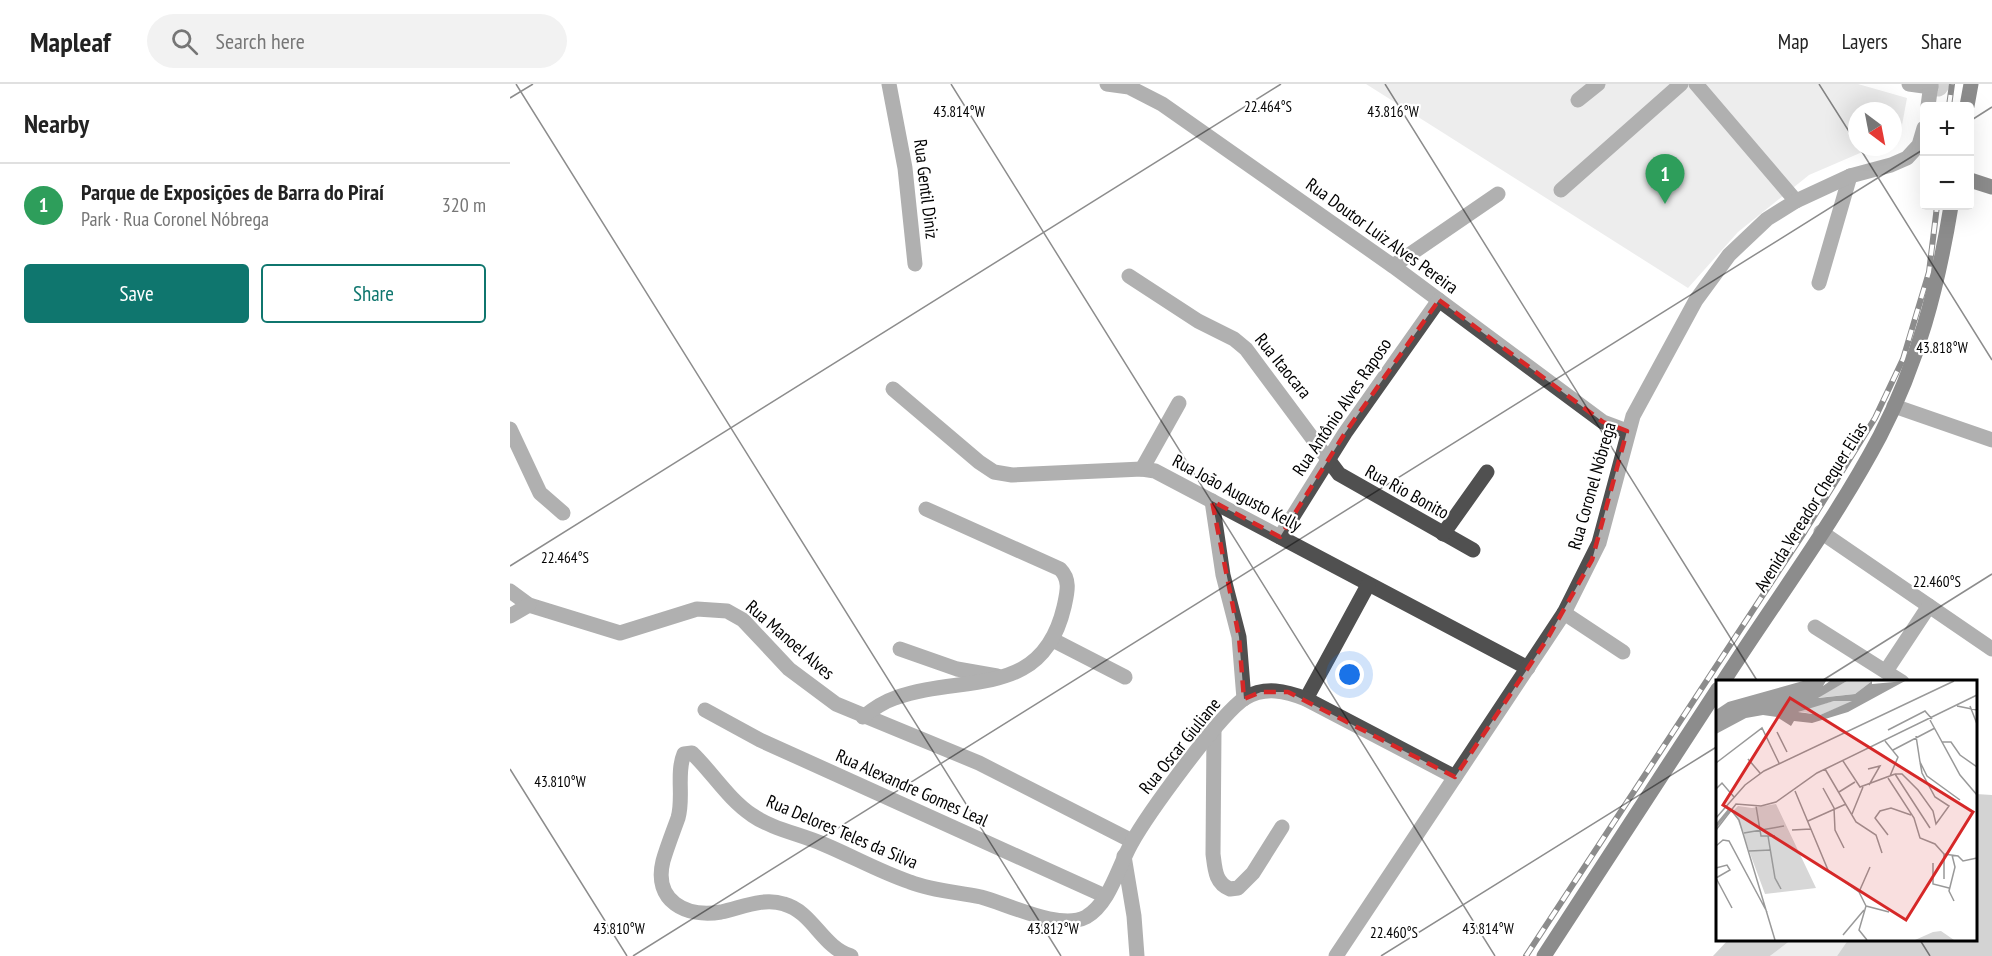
<!DOCTYPE html>
<meta charset="utf-8">
<style>
body{margin:0;font-family:"PT Sans Narrow",sans-serif;background:#f2f2f2;color:#222}
.controls{position:absolute;right:18px;top:18px;display:grid;overflow:hidden;border-radius:6px;box-shadow:0 6px 24px #0002}
.controls button{width:54px;height:54px;display:grid;place-items:center;padding:0;border:0;border-bottom:2px solid #e0e0e0;background:#fff;color:#222;font:30px sans-serif}
.compass{position:absolute;left:1338px;top:18px;width:54px;height:54px;border-radius:50%;background:#fff;box-shadow:0 6px 24px #0002;rotate:148deg}
.you{position:absolute;left:840px;top:591px;width:21px;height:21px;margin:-15px;border:4px solid #fff;border-radius:50%;background:#1a73e8;box-shadow:0 0 0 9px #1a73e833}
.badge{display:grid;place-items:center;width:39px;height:39px;border-radius:50%;background:#0f766e;color:#fff;font-size:20px;font-weight:700}
.pin{position:absolute;translate:-50% -50px;filter:drop-shadow(0 2px 3px #0008)}
.pin::after{content:'';position:absolute;top:32px;width:21px;height:18px;background:inherit;clip-path:polygon(0 0,100% 0,50% 100%)}
.list{margin:0;padding:0;list-style:none}
h2{display:flex;justify-content:space-between;align-items:center;height:78px;margin:0;padding:0 24px;font-size:26px}
h2 small{font-size:20px;font-weight:400;color:#767676}
.list li{display:grid;grid-template-columns:39px 1fr auto;gap:18px;align-items:center;box-sizing:border-box;height:84px;padding:0 24px;border-top:2px solid #e0e0e0}
.list b{display:block;font-size:22px;white-space:nowrap}
.list p{margin:0;font-size:20px;white-space:nowrap;color:#767676}
.list em{font-size:20px;font-style:normal;color:#767676}
.actions{display:flex;gap:12px;padding:18px 24px}
.actions a{flex:1;padding:14px 0;border:2px solid #0f766e;border-radius:6px;text-align:center;font-size:21px;color:#0f766e}
.actions .main{background:#0f766e;color:#fff}
.icon{flex:none;width:33px;height:33px;fill:none;stroke:currentColor;stroke-width:2;stroke-linecap:round;stroke-linejoin:round}
.map{position:relative;flex:none;width:1482px;height:872px;overflow:hidden}
header{display:flex;align-items:center;gap:36px;box-sizing:border-box;height:84px;padding:0 30px;background:#fff;border-bottom:2px solid #e0e0e0}
header strong{font-size:28px}
nav{display:flex;gap:33px;margin-inline-start:auto;font-size:21px}
.search{width:420px;height:54px;background:#f2f2f2;display:flex;align-items:center;gap:15px;box-sizing:border-box;padding:0 21px;border-radius:33px;color:#767676;font-size:22px}
main{display:flex}
aside{flex:1;background:#fff}
.map>svg:first-child{display:block}
.green{fill:#d7d7d7}
.water{fill:#9e9e9e}
.lines{fill:none;stroke-linecap:round;stroke-linejoin:round}
.river{stroke:#9e9e9e;stroke-width:21}
.minor{stroke:#505050;stroke-width:15}
.major{stroke:#000;stroke-width:15}
.rail-casing{stroke:#000;stroke-width:6}
.rail{stroke:#fff;stroke-width:4;stroke-dasharray:11;stroke-linecap:butt}
.marked{fill:none;stroke:#d62828;stroke-width:4.5;stroke-dasharray:12 8;stroke-linejoin:round}
.ticks{fill:none;stroke:#000;stroke-width:1.5;stroke-opacity:0.45}
.labels{text-anchor:middle;stroke-width:4.5;stroke-linejoin:round;paint-order:stroke}
.street-label{font-size:18px;fill:#000;stroke:#fff}
.inset-river{fill:none;stroke:#9e9e9e;stroke-width:3}
.inset-road{fill:none;stroke:#999;stroke-width:1.5}
.view{fill:#d62828;fill-opacity:0.15;stroke:#d62828;stroke-width:3}
.inset-edge{fill:none;stroke:#000;stroke-width:3}
.ticks-label{font-size:15px;text-anchor:middle;fill:#000;stroke:#fff;stroke-width:4.5;stroke-linejoin:round;paint-order:stroke}
</style>
<header>
<strong>Mapleaf</strong>
<div class="search"><svg class="icon" aria-label="search" viewBox="0 0 24 24"><circle cx="10" cy="10" r="6"/><path d="M15 15l6 6"/></svg>Search here</div>
<nav><a>Map</a><a>Layers</a><a>Share</a></nav>
</header>
<main>
<aside>
<h2>Nearby<small></small></h2>
<ul class="list">
<li><span class="badge" style="background:#2e9e5b">1</span><div><b>Parque de Exposições de Barra do Piraí</b><p>Park · Rua Coronel Nóbrega</p></div><em>320 m</em></li>
</ul>
<div class="actions"><a class="main">Save</a><a>Share</a></div>
</aside>
<div class="map">
<svg width="1482" height="872" viewBox="0 0 1482 872">
<rect width="100%" height="100%" fill="#fff"/>
<g class="green">
<polygon points="856,0 1348,0 1397,14 1390,52 1383,55 1383,27 1347,27 1347,63 1364,63 1299,91 1228,148 1178,204"/>
<polygon points="1281,856 1338,856 1327,872 1260,872"/>
</g>
<g class="water">
<polygon points="1466,710 1482,711 1482,872 1327,872 1338,856 1466,856"/>
<polygon points="1218,856 1281,856 1260,872 1203,872"/>
</g>
<g class="lines">
<polyline class="river" points="1428,2 1429,0"/>
<g class="minor">
<polyline points="379,0 395,84 405,180"/>
<polyline points="597,0 619,3 652,20 883,182 1093,338 1117,347"/>
<polyline points="1186,0 1286,117"/>
<polyline points="1399,0 1421,3"/>
<polyline points="1068,16 1088,0"/>
<polyline points="1418,22 1421,0"/>
<polyline points="1051,106 1171,0"/>
<polyline points="883,182 988,110"/>
<polyline points="619,192 688,237 724,255 736,265 829,390 963,466"/>
<polyline points="1309,199 1340,92"/>
<polyline points="383,305 469,378 484,388 502,391 632,385 645,387 1018,584"/>
<polyline points="1384,322 1482,356"/>
<polyline points="0,345 30,409 53,429"/>
<polyline points="632,385 669,319"/>
<polyline points="702,417 713,491 729,553 734,615"/>
<polyline points="1311,448 1482,565"/>
<polyline points="933,450 977,388"/>
<polyline points="770,453 835,349 929,216"/>
<polyline points="0,507 19,521 110,549 187,525 217,527 233,536 279,585 326,620 469,679 622,757"/>
<polyline points="1054,529 1113,568"/>
<polyline points="0,532 19,521"/>
<polyline points="1305,543 1392,598"/>
<polyline points="543,556 615,593"/>
<polyline points="390,565 447,585 487,592"/>
<polyline points="1376,587 1419,522"/>
<polyline points="796,615 858,501"/>
<polyline points="195,626 250,656 595,812"/>
<path d="M353,633C363,625 373,618 385,614C453,589 532,617 554,523C557,509 561,496 550,485L416,425"/>
<path d="M704,647L703,770C705,785 705,799 720,805L728,804L743,789L772,743"/>
<polyline points="614,772 624,832 627,872"/>
<path d="M341,872C312,863 303,828 274,820C253,813 231,824 211,828C176,834 143,817 153,777C157,763 163,748 168,734C174,714 166,689 174,670L182,669C202,688 218,715 242,731C262,745 290,750 313,760C342,772 370,788 400,798C423,807 447,808 471,813C498,820 550,847 576,833C600,819 608,783 621,760C637,731 709,631 735,614C755,602 776,607 796,615L945,693"/>
<polyline points="826,872 1054,529 1089,459 1123,332 1186,216 1219,171 1257,135 1286,117 1340,92 1381,81 1397,74 1409,61 1414,44"/>
</g>
<g class="major">
<polyline points="1457,22 1461,0"/>
<polyline points="1460,96 1482,103"/>
<path d="M1213,598C1265,517 1325,437 1370,352C1408,279 1428,202 1441,122"/>
<polyline points="1034,872 1208,605"/>
</g>
<defs>
<g id="rail">
<polyline points="1439,22 1442,0"/>
<polyline points="1016,872 1295,447 1365,334 1393,275 1419,188 1427,122"/>
</g>
</defs>
<use href="#rail" class="rail-casing"/>
<use href="#rail" class="rail"/>
</g>
<path d="M0 0H1482V872H0ZM929,216L1093,338L1117,347L1082,476L1036,557L945,693L778,608H751L734,615L729,553L702,417L770,453L835,349Z" fill="#fff" fill-opacity=".55" fill-rule="evenodd"/>
<path class="marked" d="M929,216L1093,338L1117,347L1082,476L1036,557L945,693L778,608H751L734,615L729,553L702,417L770,453L835,349Z"/>
<path class="ticks" d="M6,0L551,872M441,0L985,872M875,0L1248,598M1309,0L1347,60M0,14L23,0M1460,37L1482,23M1349,63L1482,276M0,482L771,0M1310,598L1482,490M0,685L117,872M1410,856L1420,872M123,872L1414,65M871,872L1208,662"/>
<g class="labels">
<g class="street-label">
<text transform="translate(416 105) rotate(83)" y="6">Rua Gentil Diniz</text>
<text transform="translate(872 152) rotate(36)" y="6">Rua Doutor Luiz Alves Pereira</text>
<text transform="translate(773 282) rotate(51)" y="6">Rua Itaocara</text>
<text transform="translate(832 323) rotate(-56)" y="6">Rua Antônio Alves Raposo</text>
<text transform="translate(1082 402) rotate(-74)" y="6">Rua Coronel Nóbrega</text>
<text transform="translate(897 408) rotate(29)" y="6">Rua Rio Bonito</text>
<text transform="translate(727 409) rotate(28)" y="6">Rua João Augusto Kelly</text>
<text transform="translate(1301 423) rotate(-58)" y="6">Avenida Vereador Chequer Elias</text>
<text transform="translate(280 556) rotate(41)" y="6">Rua Manoel Alves</text>
<text transform="translate(670 662) rotate(-51)" y="6">Rua Oscar Giuliane</text>
<text transform="translate(402 704) rotate(24)" y="6">Rua Alexandre Gomes Leal</text>
<text transform="translate(332 748) rotate(23)" y="6">Rua Delores Teles da Silva</text>
</g>
</g>
<g transform="translate(1206 596)">
<rect width="261" height="261" fill="#fff"/>
<path d="M131,1H156L139,14L100,18ZM118,21H138L104,35L80,31ZM60,124L100,208L49,214L18,130L22,126L36,128ZM225,251L238,260H199L217,252Z" fill="#d7d7d7"/>
<path d="M87,1H110L107,6L114,1H131L102,18L139,14L156,1V4L189,1L132,32L96,43L78,41L75,46L61,37L47,35L30,38L0,54V30L12,22ZM118,21H136L104,35L82,32Z" fill="#9e9e9e" fill-rule="evenodd"/>
<path class="inset-river" d="M0,146L14,129"/>
<path class="inset-road" d="M241,26L261,30M254,26L261,44M214,40L244,95L261,115M172,50L209,31L216,39M61,52L71,72M200,56L204,82M169,61L182,77L174,96M226,62H235L244,75L261,87M177,70L219,48M32,79L44,93M127,81L144,107L179,94M0,83L46,48L63,83M109,89L140,142L160,155L166,173M152,89L164,86L153,105M179,94H186L202,110L217,131L220,144L233,126L219,117L206,93L204,82L211,96L244,120M179,94L214,148M172,98L198,138L204,158L219,164L228,174V199M107,108L118,128L119,150L128,168M0,109L6,103L18,117M79,111L112,190L143,212L150,226M123,112L139,102M40,126L45,156H59M15,130L23,140L59,260M136,134L147,107M0,138L29,105L48,91L238,1M92,141L130,124M0,150L20,124L45,126L60,122L101,93L261,15M76,150L95,149M28,153L68,146M172,155L159,138L164,131L175,128L195,135M52,156L59,198L65,209M0,166L7,160L13,161L51,232M33,171L55,170M228,174L242,176L247,181L261,178M236,175L239,187L233,211L238,221M217,183V204L233,208M0,188L11,185L14,190L0,198M0,198L16,228M143,212L154,187M150,226L143,250L151,260M150,226L173,232M127,255L148,230"/>
<path class="view" d="M74,18L257,132L190,240L7,125Z"/>
<rect width="261" height="261" class="inset-edge"/>
</g>
<g class="ticks-label">
<text x="758" y="28">22.464°S</text>
<text x="449" y="33">43.814°W</text>
<text x="883" y="33">43.816°W</text>
<text x="1432" y="269">43.818°W</text>
<text x="55" y="479">22.464°S</text>
<text x="1427" y="503">22.460°S</text>
<text x="50" y="703">43.810°W</text>
<text x="109" y="850">43.810°W</text>
<text x="543" y="850">43.812°W</text>
<text x="978" y="850">43.814°W</text>
<text x="884" y="854">22.460°S</text>
</g>
</svg>
<div class="controls">
<button>+</button>
<button>−</button>
</div>
<svg class="compass" viewBox="-18 -18 36 36"><path d="M0-13l5 13h-10z" fill="#e53935"/><path d="M0 13l5-13h-10z" fill="#767676"/></svg>
<div class="you"></div>
<div class="pin badge" style="left:1155px;top:120px;background:#2e9e5b">1</div>
</div>
</main>
